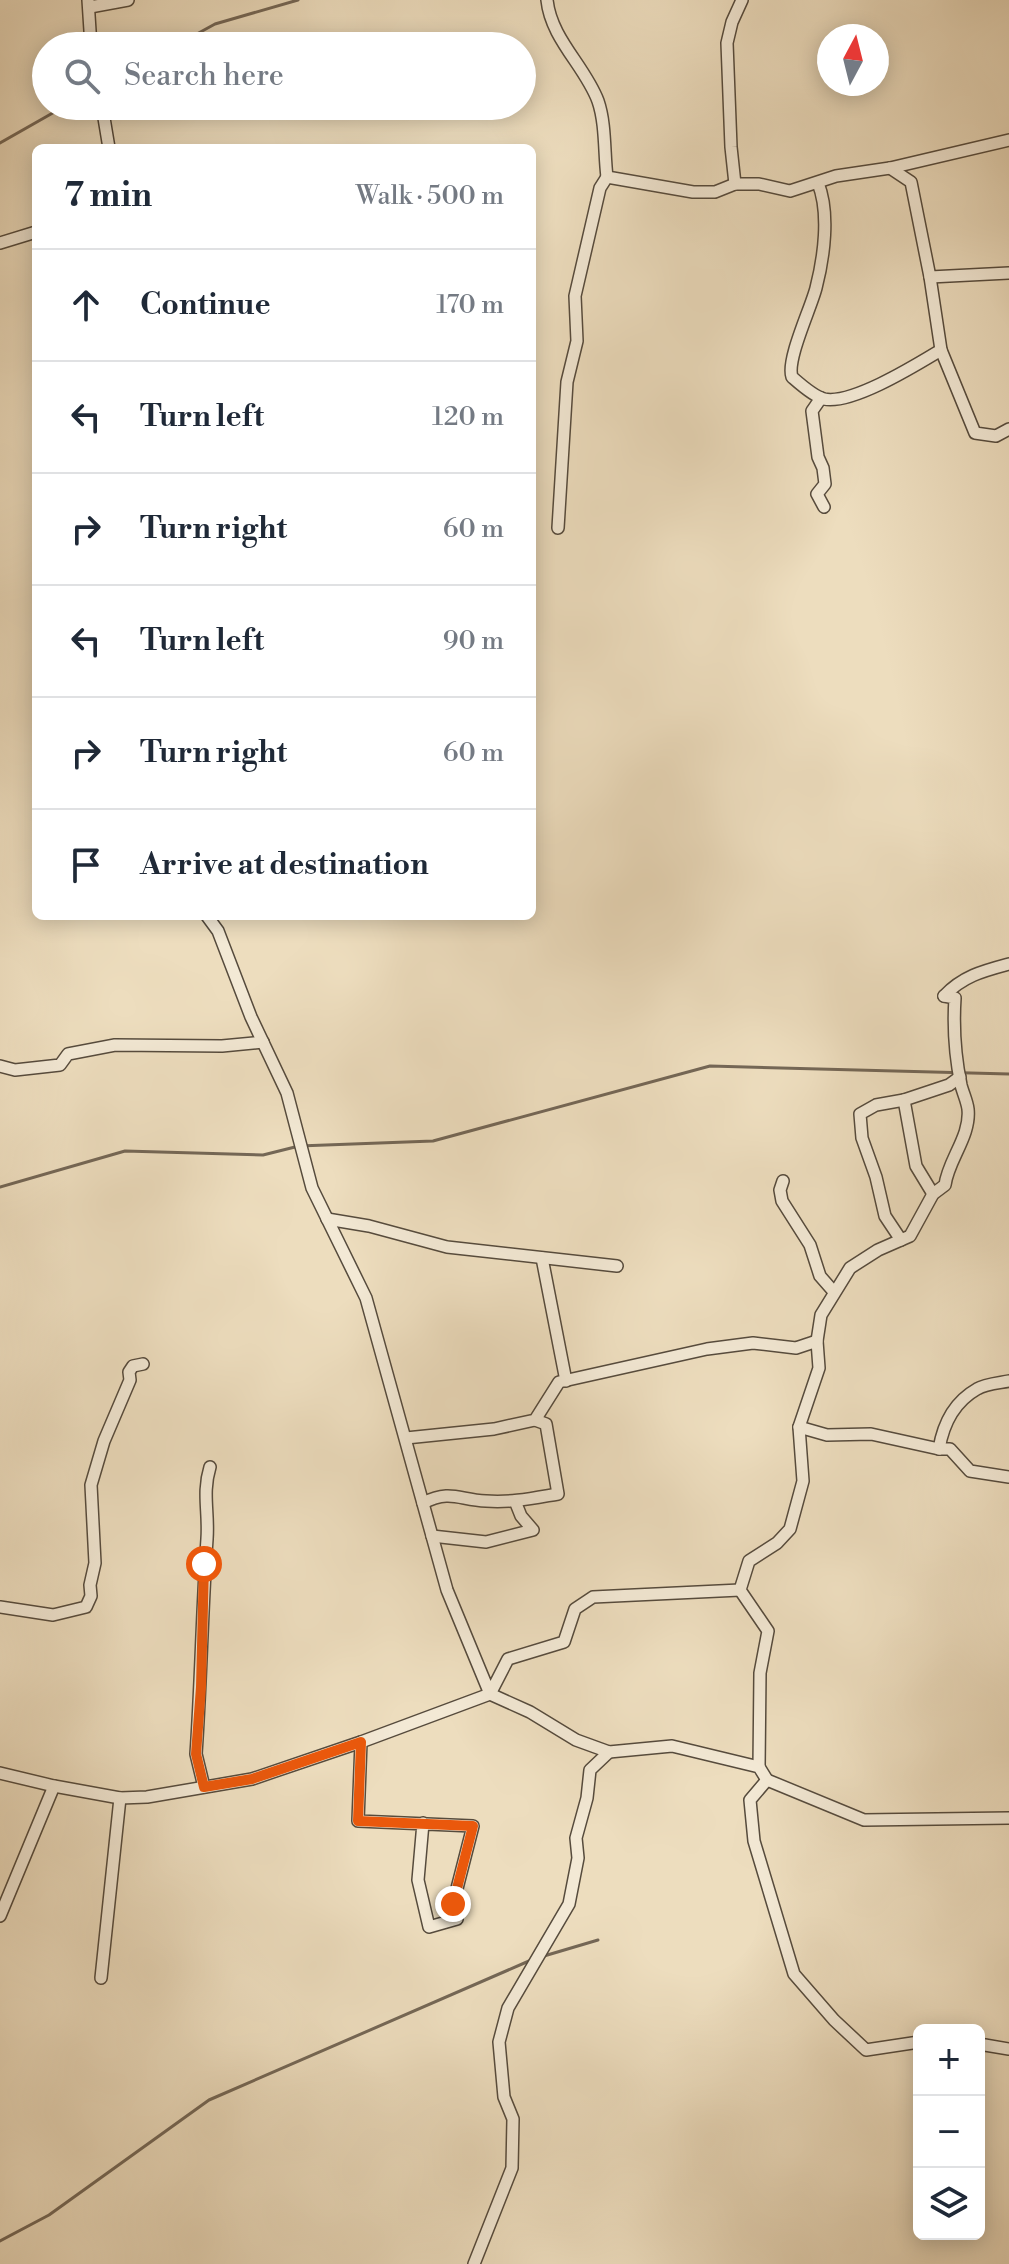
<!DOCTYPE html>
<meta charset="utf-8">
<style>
body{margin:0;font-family:"Libre Bodoni",serif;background:#f2f2f3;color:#1f2937}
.controls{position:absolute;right:24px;bottom:24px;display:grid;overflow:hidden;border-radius:12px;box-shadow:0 4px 20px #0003}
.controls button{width:72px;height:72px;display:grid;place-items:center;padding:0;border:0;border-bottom:2px solid #e0e1e3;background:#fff;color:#1f2937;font:40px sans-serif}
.compass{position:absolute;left:817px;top:24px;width:72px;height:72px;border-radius:50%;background:#fff;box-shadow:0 4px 20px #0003;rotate:7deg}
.stop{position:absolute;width:24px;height:24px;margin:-18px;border:6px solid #ea580c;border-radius:50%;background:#fff}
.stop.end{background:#ea580c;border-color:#fff;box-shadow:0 2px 8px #0008}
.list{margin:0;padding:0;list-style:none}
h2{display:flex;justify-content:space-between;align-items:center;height:104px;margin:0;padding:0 32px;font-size:34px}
h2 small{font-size:26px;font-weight:400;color:#747a83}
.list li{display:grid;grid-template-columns:52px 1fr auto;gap:24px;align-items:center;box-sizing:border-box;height:112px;padding:0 32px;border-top:2px solid #e0e1e3}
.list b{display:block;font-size:30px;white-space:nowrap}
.list em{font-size:26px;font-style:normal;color:#747a83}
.icon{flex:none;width:44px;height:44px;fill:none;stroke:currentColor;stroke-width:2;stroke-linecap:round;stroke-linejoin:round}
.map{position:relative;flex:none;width:1009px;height:2264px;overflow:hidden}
.search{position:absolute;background:#fff;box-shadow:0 4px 20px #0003;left:32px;top:32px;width:504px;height:88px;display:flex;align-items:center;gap:20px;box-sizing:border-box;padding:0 28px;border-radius:44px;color:#747a83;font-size:30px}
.panel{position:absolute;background:#fff;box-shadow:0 4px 20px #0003;left:32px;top:144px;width:504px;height:776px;border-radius:12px}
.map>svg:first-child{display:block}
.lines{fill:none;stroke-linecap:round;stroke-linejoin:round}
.stream{stroke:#746756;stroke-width:3}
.street-casing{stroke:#564b3d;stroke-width:14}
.street{stroke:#f3e9d5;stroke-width:11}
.route{stroke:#ea580c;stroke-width:10}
</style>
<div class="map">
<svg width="1009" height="2264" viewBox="0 0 1009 2264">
<rect width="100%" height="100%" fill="#edddbe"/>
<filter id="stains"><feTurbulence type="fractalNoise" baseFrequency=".0025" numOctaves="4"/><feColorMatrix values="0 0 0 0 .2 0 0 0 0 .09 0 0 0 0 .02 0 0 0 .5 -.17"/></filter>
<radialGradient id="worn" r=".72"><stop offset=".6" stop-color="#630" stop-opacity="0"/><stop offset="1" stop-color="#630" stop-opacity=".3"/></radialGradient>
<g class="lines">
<g class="stream">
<polyline points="175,46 215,24 298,0"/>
<polyline points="0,143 65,106"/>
<polyline points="0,1187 125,1151 263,1155 299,1146 433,1141 710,1066 1009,1074"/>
<polyline points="544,1956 598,1940"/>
<polyline points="0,2241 49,2215 209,2100 529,1961"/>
</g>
<defs>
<g id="street">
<polyline points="88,0 91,46"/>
<path d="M547,0C551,39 585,66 598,101C606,124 604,154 607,177L693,192H715L735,184H759L790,191L836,176L890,168L1009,140"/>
<polyline points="90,7 128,0"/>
<polyline points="102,106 109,148"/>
<polyline points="890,168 911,182 930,277 941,350 975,433 996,436 1009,429"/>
<path d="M818,183C830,213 824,257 816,288C811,308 786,360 792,377C800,384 813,396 824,399C852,405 916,365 941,350"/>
<polyline points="735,184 731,147 727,43 732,22 742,0"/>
<polyline points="0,243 36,232"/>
<polyline points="930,277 1009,273"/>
<polyline points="821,398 812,411 818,457 823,468 825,484 817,494 824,507"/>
<polyline points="558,528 567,382 577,341 575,296 600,188 607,177"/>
<polyline points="207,916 218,931 251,1017 287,1093 312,1188 366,1298 447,1590 490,1694 508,1659 564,1642 575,1609 593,1597 740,1590"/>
<path d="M944,996C963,976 983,971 1009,964"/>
<polyline points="0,1066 15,1070 60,1065 68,1054 115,1045 222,1046 263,1042"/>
<polyline points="783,1181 780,1190 782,1201 810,1245 820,1276 834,1292"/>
<polyline points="933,1194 916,1166 904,1100 949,1085 960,1077"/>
<polyline points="327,1219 369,1226 447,1247 617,1266"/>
<polyline points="901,1240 885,1216 876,1177 862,1138 860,1114 876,1105 904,1100"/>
<polyline points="542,1258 566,1381"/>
<path d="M799,1427L827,1435L871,1434L939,1449C943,1425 954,1402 977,1389C985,1384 999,1383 1009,1381"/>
<polyline points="406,1438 494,1429 535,1420 559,1382 707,1349 753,1343 796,1348 817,1341"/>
<polyline points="939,1449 950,1449 970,1471 1009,1477"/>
<path d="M423,1503C451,1489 459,1500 486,1501C511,1503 534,1498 558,1494L546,1424L535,1420"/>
<polyline points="432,1536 486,1542 533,1530 521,1516 515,1501"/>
<polyline points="0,1607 53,1615 86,1607 91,1596 90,1585 95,1563 91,1485 104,1441 130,1380 129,1372 133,1366 143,1364"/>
<polyline points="361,1742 358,1821 473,1826 453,1904 457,1919 429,1927 418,1880 423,1823"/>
<path d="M759,1767L760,1673L768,1631L740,1590L749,1561L777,1543L790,1529L803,1481L799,1427L819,1368L817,1341L821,1315L850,1268L878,1250L910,1236L933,1194L945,1185C948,1160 971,1136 968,1109C967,1101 963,1093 961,1085C955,1056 953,1028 955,998L944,996"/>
<polyline points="0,1773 54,1786 120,1798 147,1797 252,1779 361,1742 490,1694 530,1712 576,1740 609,1752 672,1746 759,1767 767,1780 864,1820 1009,1818"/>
<polyline points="767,1780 750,1800 754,1841 794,1974 834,2020 866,2050 919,2042"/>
<path d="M204,1787L196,1754C201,1683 202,1611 207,1539C209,1512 202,1493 210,1467"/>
<polyline points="0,1916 54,1786"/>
<polyline points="101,1978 120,1798"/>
<polyline points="979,2044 1009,2049"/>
<polyline points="474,2264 512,2168 513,2119 504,2097 499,2042 508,2008 569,1904 578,1858 576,1838 587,1798 590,1770 609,1752"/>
</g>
</defs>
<use href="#street" class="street-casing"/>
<use href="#street" class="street"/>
</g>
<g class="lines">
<polyline class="route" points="204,1564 201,1687 196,1754 204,1787 252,1779 361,1742 358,1821 473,1826 453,1904"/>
</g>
<rect width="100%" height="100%" filter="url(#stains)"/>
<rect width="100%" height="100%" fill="url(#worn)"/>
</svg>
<div class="controls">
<button>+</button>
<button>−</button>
<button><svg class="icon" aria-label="layers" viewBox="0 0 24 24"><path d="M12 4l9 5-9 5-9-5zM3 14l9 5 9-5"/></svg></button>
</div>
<svg class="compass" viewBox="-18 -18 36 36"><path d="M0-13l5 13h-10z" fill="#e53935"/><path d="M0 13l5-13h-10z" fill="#747a83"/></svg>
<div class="stop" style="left:204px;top:1564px"></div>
<div class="stop end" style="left:453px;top:1904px"></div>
<div class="search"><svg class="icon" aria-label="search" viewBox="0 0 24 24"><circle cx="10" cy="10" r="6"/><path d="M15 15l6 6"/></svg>Search here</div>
<section class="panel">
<h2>7 min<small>Walk · 500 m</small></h2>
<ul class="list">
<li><svg class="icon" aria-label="ahead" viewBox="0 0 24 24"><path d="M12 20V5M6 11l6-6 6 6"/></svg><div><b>Continue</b></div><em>170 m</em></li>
<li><svg class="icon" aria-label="left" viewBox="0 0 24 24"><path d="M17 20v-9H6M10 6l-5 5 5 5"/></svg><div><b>Turn left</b></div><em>120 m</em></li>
<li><svg class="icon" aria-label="right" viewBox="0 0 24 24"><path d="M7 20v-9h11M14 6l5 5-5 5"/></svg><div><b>Turn right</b></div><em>60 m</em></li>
<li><svg class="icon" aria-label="left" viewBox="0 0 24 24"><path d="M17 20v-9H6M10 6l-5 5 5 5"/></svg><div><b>Turn left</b></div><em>90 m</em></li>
<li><svg class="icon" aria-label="right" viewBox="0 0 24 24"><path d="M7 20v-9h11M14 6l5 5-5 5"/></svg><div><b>Turn right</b></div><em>60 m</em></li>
<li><svg class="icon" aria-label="arrive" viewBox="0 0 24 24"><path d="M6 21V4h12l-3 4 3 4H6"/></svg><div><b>Arrive at destination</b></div></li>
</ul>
</section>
</div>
